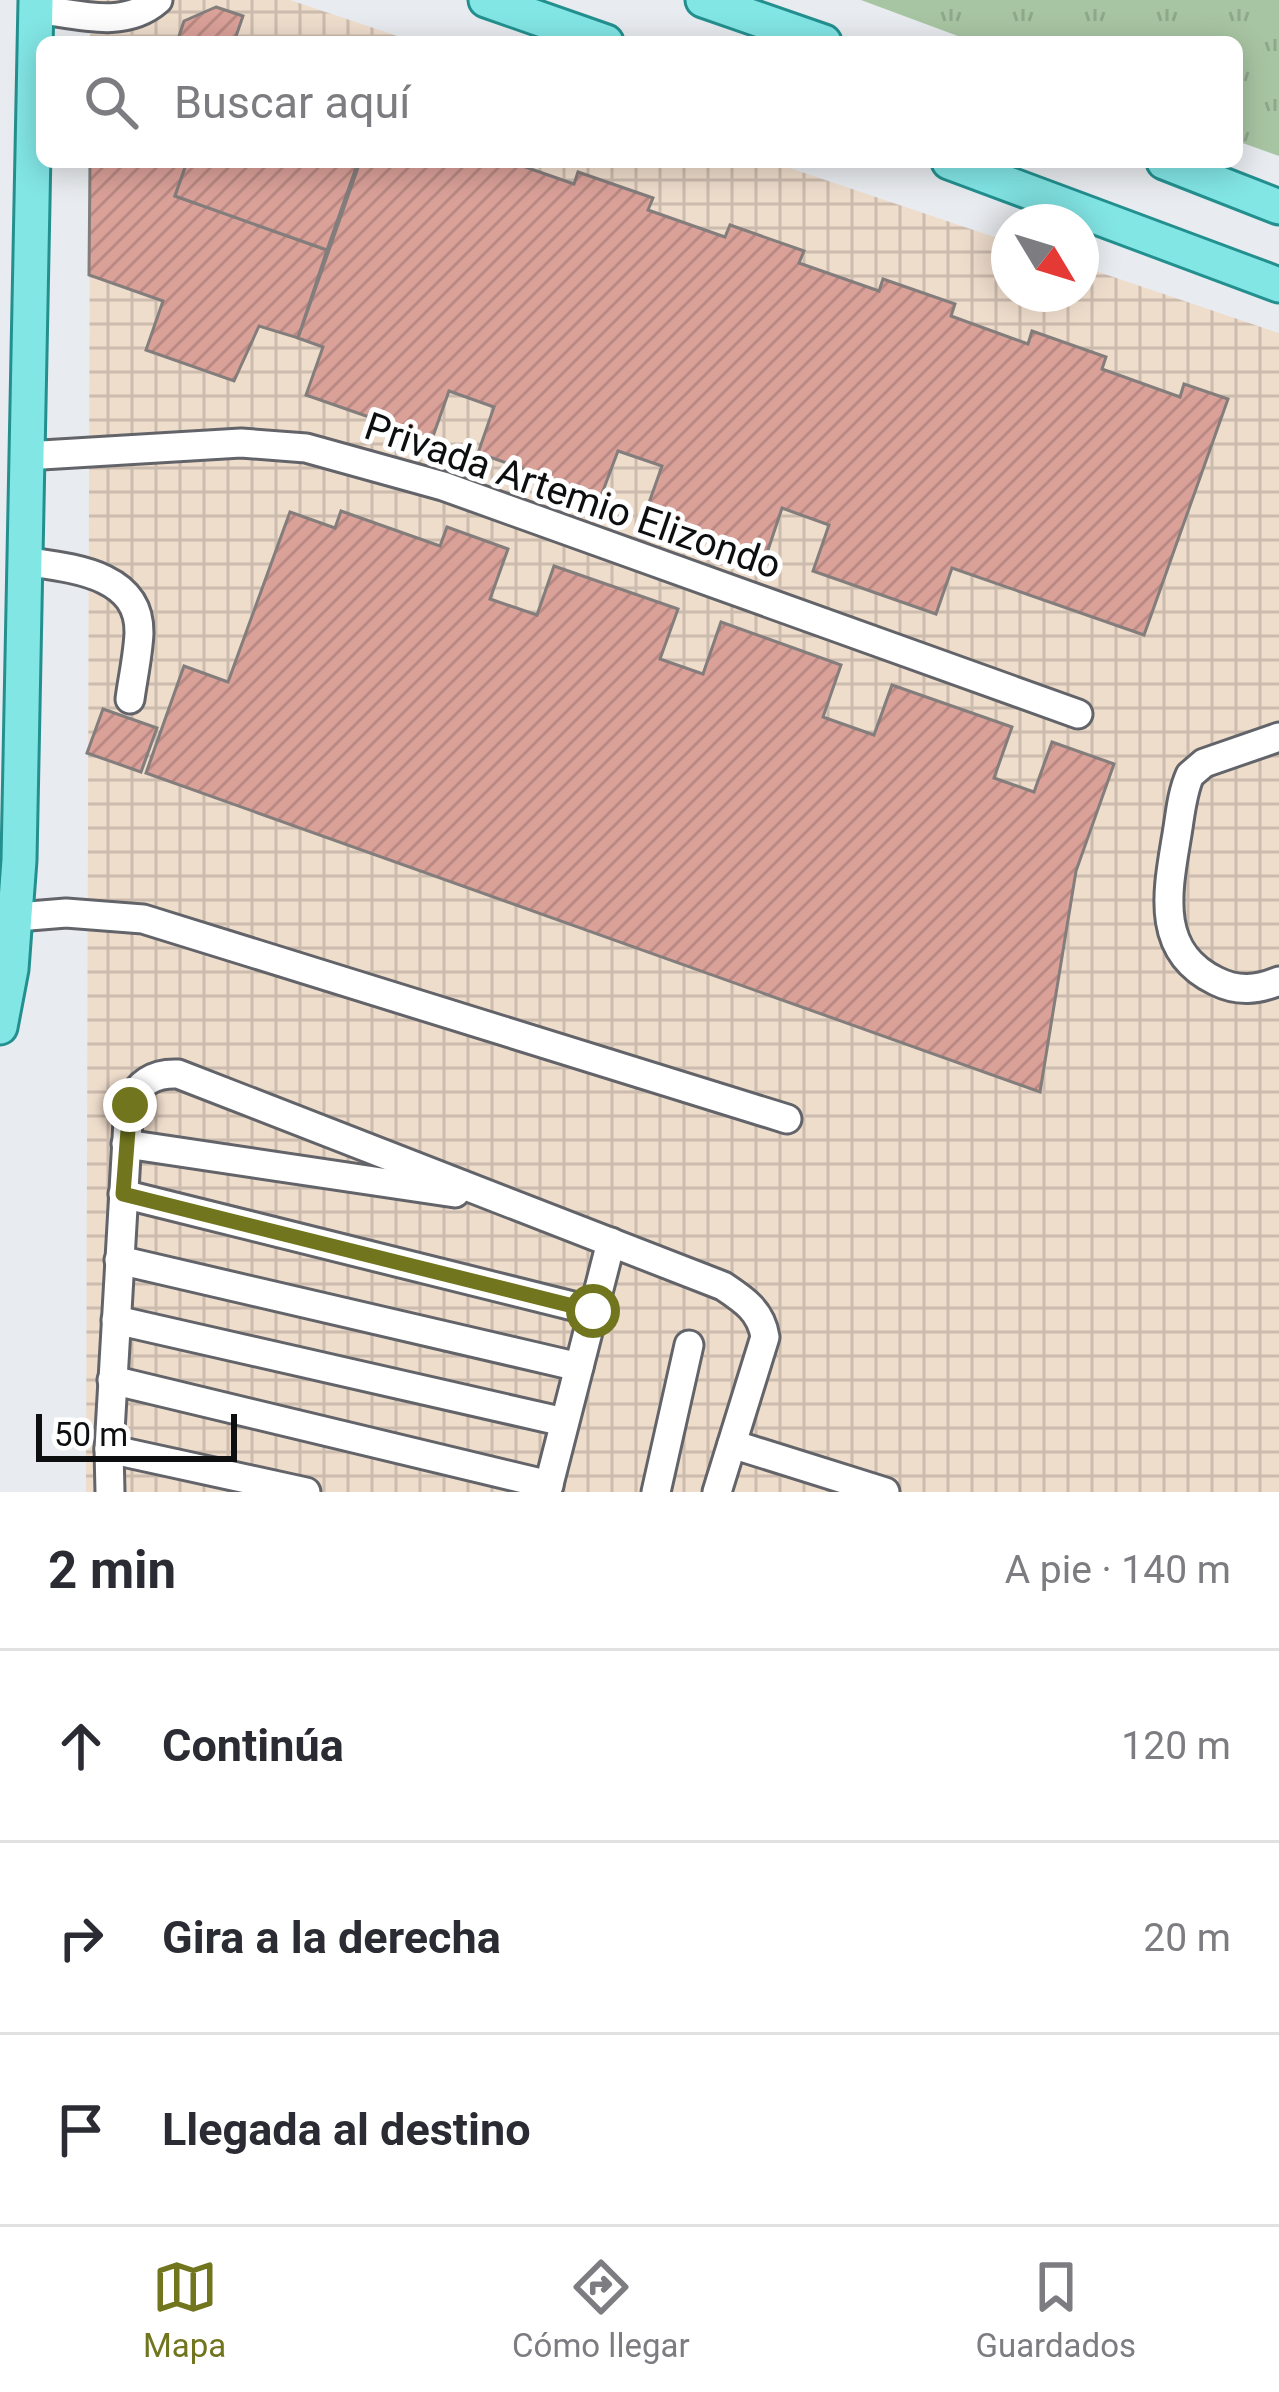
<!DOCTYPE html>
<html lang="es">
<meta charset="utf-8">
<style>
body{margin:0;font-family:Roboto,sans-serif;background:#f2f2f3;color:#2b2b33}
.compass{position:absolute;left:991px;top:204px;width:108px;height:108px;border-radius:50%;background:#fff;box-shadow:0 6px 30px #0003;rotate:128deg}
.scale{position:absolute;left:36px;bottom:30px;width:201px;box-sizing:border-box;padding-left:12px;border:6px solid #0d0e10;border-top:0;font-size:33px;line-height:42px;white-space:nowrap;color:#0d0e10;-webkit-text-stroke:9px #fff;paint-order:stroke}
.stop{position:absolute;width:36px;height:36px;margin:-27px;border:9px solid #70751e;border-radius:50%;background:#fff}
.stop.end{background:#70751e;border-color:#fff;box-shadow:0 3px 12px #0008}
.list{margin:0;padding:0;list-style:none}
h2{display:flex;justify-content:space-between;align-items:center;height:156px;margin:0;padding:0 48px;font-size:51px}
h2 small{font-size:39px;font-weight:400;color:#7c7c81}
.list li{display:grid;grid-template-columns:78px 1fr auto;gap:36px;align-items:center;box-sizing:border-box;height:192px;padding:0 48px;border-top:3px solid #e1e1e2}
.list b{display:block;font-size:45px;white-space:nowrap}
.list em{font-size:39px;font-style:normal;color:#7c7c81}
.icon{flex:none;width:66px;height:66px;fill:none;stroke:currentColor;stroke-width:2;stroke-linecap:round;stroke-linejoin:round}
.map{position:relative;flex:none;width:1279px;height:1492px;overflow:hidden}
.search{position:absolute;background:#fff;box-shadow:0 6px 30px #0003;left:36px;right:36px;top:36px;height:132px;display:flex;align-items:center;gap:30px;box-sizing:border-box;padding:0 42px;border-radius:18px;color:#7c7c81;font-size:45px}
.sheet{height:732px;background:#fff}
nav{display:flex;justify-content:space-around;align-items:center;box-sizing:border-box;height:168px;border-top:3px solid #e1e1e2;background:#fff;font-size:33px;color:#7c7c81}
nav a{display:grid;justify-items:center;gap:6px}
nav .on{color:#70751e}
.map>svg:first-child{display:block}
.industrial{fill:url(#industrial-grid)}
.grass{fill:url(#grass-tufts)}
.building{fill:url(#building-hatch);stroke:#837d7c;stroke-width:3}
.lines{fill:none;stroke-linecap:round;stroke-linejoin:round}
.minor-casing{stroke:#626469;stroke-width:33}
.major-casing{stroke:#23908f;stroke-width:39}
.minor{stroke:#fff;stroke-width:27}
.major{stroke:#82e6e5;stroke-width:33}
.route{stroke:#70751e;stroke-width:15}
.labels{text-anchor:middle;stroke-width:10;stroke-linejoin:round;paint-order:stroke}
.street-label{font-size:39px;fill:#0d0e10;stroke:#fff}
</style>
<div class="map">
<svg width="1279" height="1492" viewBox="0 0 1279 1492">
<defs>
<pattern id="industrial-grid" width="8" height="8" patternUnits="userSpaceOnUse" patternTransform="scale(3)"><rect width="8" height="8" fill="#efddcc"/><path d="M0 4h8M4 0v8" fill="none" stroke="#ccbcae"/></pattern>
<pattern id="grass-tufts" width="24" height="20" patternUnits="userSpaceOnUse" patternTransform="scale(3)"><rect width="24" height="20" fill="#a8c5a3"/><path d="M3 7l-1-3M5 7V3M7 7l1-3M15 17l-1-3M17 17v-4M19 17l1-3" fill="none" stroke="#8fa88b"/></pattern>
<pattern id="building-hatch" width="6" height="6" patternUnits="userSpaceOnUse" patternTransform="scale(3)"><rect width="6" height="6" fill="#daa199"/><path d="M-1 1l2-2M0 6l6-6M5 7l2-2" fill="none" stroke="#ba8983"/></pattern>
</defs>
<rect width="100%" height="100%" fill="#e8ebef"/>
<g class="industrial">
<polygon points="90,0 290,0 415,42 90,42"/>
<polygon points="90,162 772,162 1009,242 1009,294 1081,294 1081,266 1279,333 1279,1492 86,1492"/>
</g>
<polygon class="grass" points="861,0 1279,0 1279,156 1237,141 1237,42 974,42"/>
<g class="building">
<polygon points="216,7 243,16 234,42 177,42 184,21"/>
<polygon points="90,162 187,162 175,196 327,250 298,338 259,326 234,381 146,350 163,301 89,275"/>
<polygon points="187,162 358,162 327,250 175,196"/>
<polygon points="360,162 511,162 574,184 578,172 653,198 648,210 725,237 730,225 804,251 799,263 879,291 883,279 955,304 951,316 1028,344 1032,331 1106,357 1102,369 1180,397 1184,384 1228,399 1144,635 952,568 936,614 813,571 829,525 782,508 766,556 645,514 662,466 618,451 601,496 478,453 494,407 449,391 432,439 306,395 323,347 298,338"/>
<polygon points="341,511 440,546 447,527 508,549 490,599 537,615 554,566 678,609 660,659 703,674 721,622 841,665 823,717 874,735 892,685 1012,727 994,778 1034,792 1052,742 1114,764 1076,871 1040,1092 146,773 184,666 228,682 290,512 335,528"/>
<polygon points="103,709 157,728 141,772 87,753"/>
</g>
<g class="lines">
<defs>
<g id="minor">
<path d="M36,9C77,14 124,30 158,0"/>
<polyline points="25,456 241,443 306,448 443,486 1078,714"/>
<path d="M23,561C68,568 140,572 139,633C138,655 133,677 130,699"/>
<path d="M1279,737L1204,763L1190,775C1181,795 1180,819 1176,840C1167,894 1156,952 1216,981C1238,992 1257,990 1279,981"/>
<polyline points="17,917 66,913 143,919 787,1119"/>
<polyline points="126,1144 455,1193"/>
<polyline points="123,1194 593,1311"/>
<polyline points="119,1260 579,1367"/>
<polyline points="116,1320 564,1422"/>
<polyline points="112,1380 549,1485"/>
<polyline points="732,1444 885,1492"/>
<polyline points="109,1449 306,1492"/>
<path d="M110,1492L109,1449L129,1104C139,1082 154,1073 178,1074L723,1286C744,1300 761,1311 765,1337L717,1492"/>
<polyline points="547,1492 611,1242"/>
<polyline points="656,1492 689,1345"/>
</g>
<g id="major">
<polyline points="486,0 606,42"/>
<polyline points="703,0 824,42"/>
<polyline points="949,162 1279,285"/>
<polyline points="1164,162 1279,207"/>
<polyline points="0,1027 11,969 19,860 36,0"/>
</g>
</defs>
<use href="#minor" class="minor-casing"/>
<use href="#major" class="major-casing"/>
<use href="#minor" class="minor"/>
<use href="#major" class="major"/>
</g>
<g class="lines">
<polyline class="route" points="130,1105 123,1194 593,1311"/>
</g>
<g class="labels">
<g class="street-label">
<text transform="translate(573 495) rotate(19)" y="14">Privada Artemio Elizondo</text>
</g>
</g>
</svg>
<svg class="compass" viewBox="-18 -18 36 36"><path d="M0-13l5 13h-10z" fill="#e53935"/><path d="M0 13l5-13h-10z" fill="#7c7c81"/></svg>
<div class="scale">50 m</div>
<div class="stop" style="left:593px;top:1311px"></div>
<div class="stop end" style="left:130px;top:1105px"></div>
<div class="search"><svg class="icon" aria-label="search" viewBox="0 0 24 24"><circle cx="10" cy="10" r="6"/><path d="M15 15l6 6"/></svg>Buscar aquí</div>
</div>
<section class="sheet">
<h2>2 min<small>A pie · 140 m</small></h2>
<ul class="list">
<li><svg class="icon" aria-label="ahead" viewBox="0 0 24 24"><path d="M12 20V5M6 11l6-6 6 6"/></svg><div><b>Continúa</b></div><em>120 m</em></li>
<li><svg class="icon" aria-label="right" viewBox="0 0 24 24"><path d="M7 20v-9h11M14 6l5 5-5 5"/></svg><div><b>Gira a la derecha</b></div><em>20 m</em></li>
<li><svg class="icon" aria-label="arrive" viewBox="0 0 24 24"><path d="M6 21V4h12l-3 4 3 4H6"/></svg><div><b>Llegada al destino</b></div></li>
</ul>
</section>
<nav>
<a class="on"><svg class="icon" aria-label="map" viewBox="0 0 24 24"><path d="M3 6l6-2 6 2 6-2v14l-6 2-6-2-6 2zM9 4v14M15 6v14"/></svg>Mapa</a>
<a><svg class="icon" aria-label="directions" viewBox="0 0 24 24"><path d="M12 3l9 9-9 9-9-9zM9 14v-3h6M13 9l2 2-2 2"/></svg>Cómo llegar</a>
<a><svg class="icon" aria-label="saved" viewBox="0 0 24 24"><path d="M7 4h10v16l-5-4-5 4z"/></svg>Guardados</a>
</nav>
